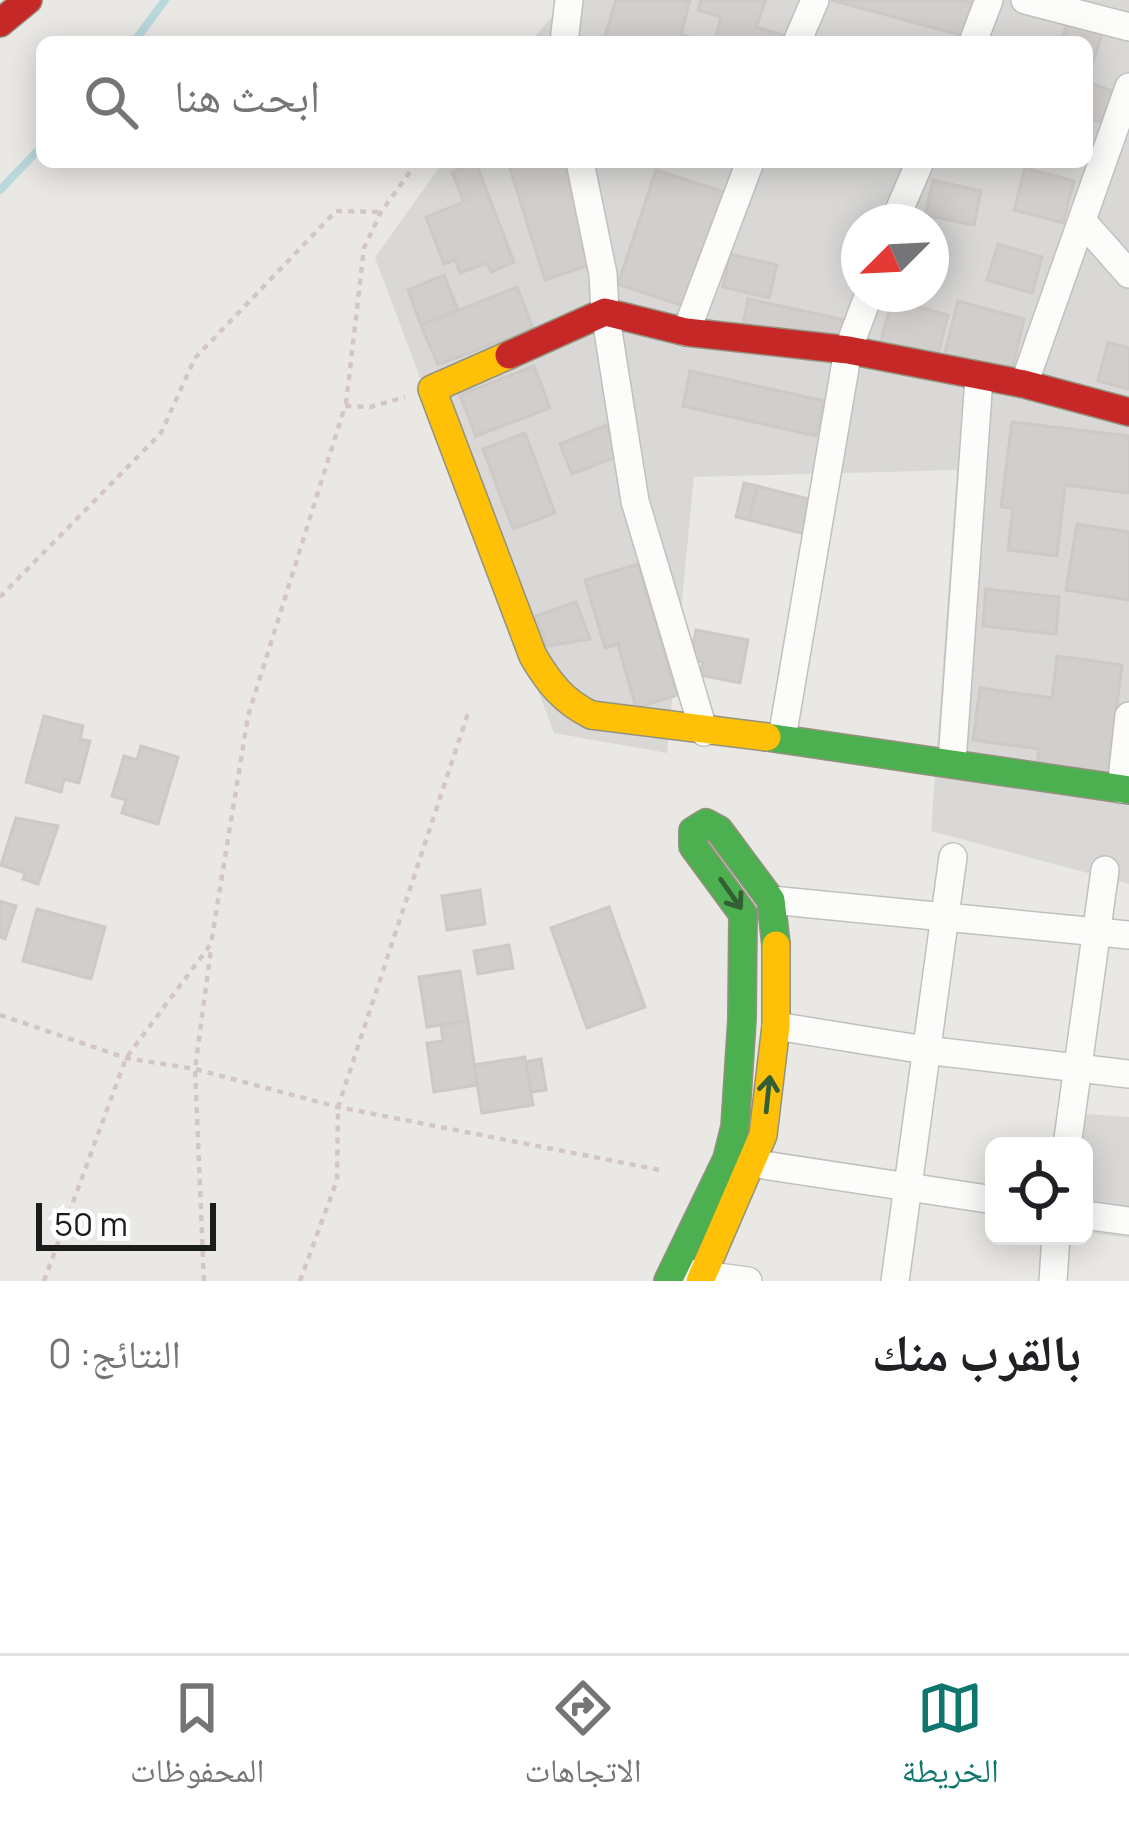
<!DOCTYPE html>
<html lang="ar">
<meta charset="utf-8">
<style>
body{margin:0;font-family:Manrope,"Noto Naskh Arabic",sans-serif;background:#f2f2f2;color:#202124;direction:rtl}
.controls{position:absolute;right:36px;bottom:36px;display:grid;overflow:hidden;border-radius:18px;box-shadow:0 6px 30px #0003}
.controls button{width:108px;height:108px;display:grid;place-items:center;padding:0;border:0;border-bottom:3px solid #e0e0e0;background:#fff;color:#202124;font:60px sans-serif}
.compass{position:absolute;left:841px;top:204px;width:108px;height:108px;border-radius:50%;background:#fff;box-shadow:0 6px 30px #0003;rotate:246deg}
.scale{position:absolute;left:36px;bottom:30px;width:180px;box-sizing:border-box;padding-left:12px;border:6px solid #1c1c1c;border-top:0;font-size:33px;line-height:42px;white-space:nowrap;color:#1c1c1c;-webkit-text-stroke:9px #fff;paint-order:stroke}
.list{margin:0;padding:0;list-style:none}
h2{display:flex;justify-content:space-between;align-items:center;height:156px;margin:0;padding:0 48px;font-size:51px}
h2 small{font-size:39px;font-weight:400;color:#757577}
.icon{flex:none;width:66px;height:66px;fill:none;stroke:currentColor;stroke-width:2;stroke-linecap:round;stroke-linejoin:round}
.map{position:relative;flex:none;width:1129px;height:1281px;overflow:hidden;direction:ltr}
.search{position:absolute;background:#fff;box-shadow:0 6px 30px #0003;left:36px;right:36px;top:36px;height:132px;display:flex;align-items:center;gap:30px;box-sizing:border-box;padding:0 42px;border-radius:18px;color:#757577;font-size:45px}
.sheet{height:372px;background:#fff}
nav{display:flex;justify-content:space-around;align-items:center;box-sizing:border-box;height:168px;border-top:3px solid #e0e0e0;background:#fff;font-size:33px;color:#757577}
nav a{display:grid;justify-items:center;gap:6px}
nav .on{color:#0f766e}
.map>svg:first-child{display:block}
.residential{fill:#d9d8d6;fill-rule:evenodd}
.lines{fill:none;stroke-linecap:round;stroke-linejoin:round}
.stream{stroke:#b9d8dc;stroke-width:8}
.building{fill:#d1cecc;stroke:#cdc9c6;stroke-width:3}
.street-casing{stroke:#c1c0bf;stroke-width:30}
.fast-casing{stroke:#93927e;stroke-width:30}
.slow-casing{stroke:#93927e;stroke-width:30}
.jam-casing{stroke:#93927e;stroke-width:30}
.path{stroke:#d4c6c5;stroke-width:4.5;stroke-dasharray:6 6;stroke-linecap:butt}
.street{stroke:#fcfcfb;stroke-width:27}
.fast{stroke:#4caf50;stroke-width:27}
.slow{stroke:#ffc107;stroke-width:27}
.jam{stroke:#c62828;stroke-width:27}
.oneway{stroke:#325e33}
</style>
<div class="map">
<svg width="1129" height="1281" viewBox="0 0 1129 1281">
<rect width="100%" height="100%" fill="#eae8e5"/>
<g class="residential">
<path d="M567,0H1129V884L931,831L957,470L694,477L667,753L554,733L375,258L443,162H1087V42H530ZM859,222H931V294H859Z"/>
<polygon points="1058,1112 1129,1117 1129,1238 1084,1232 1084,1146 1054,1146"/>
</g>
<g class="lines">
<g class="stream">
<polyline points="134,42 165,0"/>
<polyline points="0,190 42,146"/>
</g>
</g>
<g class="building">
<polygon points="616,0 690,0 681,34 701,42 603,42"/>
<polygon points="701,0 766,0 756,27 786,36 784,42 715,42 721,17 698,10"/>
<polygon points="831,0 962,0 973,3 964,36"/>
<polygon points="1071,13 1105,25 1090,72 1087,42 1061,42"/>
<polygon points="1087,82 1114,92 1103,123 1087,118"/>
<polygon points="508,162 567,162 594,263 545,280"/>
<polygon points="476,163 514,262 491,272 487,263 460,273 455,260 444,264 426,217 464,202 452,172"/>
<polygon points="1025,168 1074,181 1063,223 1014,210"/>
<polygon points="656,170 724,192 686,307 618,284"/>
<polygon points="933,180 981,191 974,225 925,215"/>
<polygon points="998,244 1042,257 1032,293 987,280"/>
<polygon points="730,254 777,265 769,298 723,287"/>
<polygon points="444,275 458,310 421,325 408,290"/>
<polygon points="517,287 533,328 438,365 421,325"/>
<polygon points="748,299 849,321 843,347 743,325"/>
<polygon points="892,300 948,315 935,366 878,351"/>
<polygon points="958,301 1024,319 1010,378 943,360"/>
<polygon points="1108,342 1129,348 1129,389 1098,381"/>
<polygon points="534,366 550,408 476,436 460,395"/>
<polygon points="690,371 824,401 816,436 683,406"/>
<polygon points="1012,422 1129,436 1129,493 1065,485 1057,556 1008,550 1013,508 1001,507"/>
<polygon points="606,425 619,456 572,474 560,444"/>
<polygon points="525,433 555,513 513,529 483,449"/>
<polygon points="744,483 757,486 749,520 736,517"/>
<polygon points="757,486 813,500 805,534 749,520"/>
<polygon points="1077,524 1129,532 1129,600 1066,590"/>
<polygon points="638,564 677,695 636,708 618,644 605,648 585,580"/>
<polygon points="986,589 1059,597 1056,634 983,626"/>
<polygon points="576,602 590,639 547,646 536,616"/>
<polygon points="696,630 748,640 740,683 700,675 703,662 690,659"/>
<polygon points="1057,656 1122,665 1108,776 1037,766 1039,749 973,740 980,688 1052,698"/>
<polygon points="44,716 83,726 80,739 90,741 79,783 64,779 61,792 26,782"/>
<polygon points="141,746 178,757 158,824 122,813 126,800 112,796 124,756 137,760"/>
<polygon points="16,818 58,826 38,884 23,879 25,873 1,865"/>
<polygon points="480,890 485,924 447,930 442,896"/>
<polygon points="0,901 16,906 5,939 0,937"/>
<polygon points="609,907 645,1007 587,1028 551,928"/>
<polygon points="37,909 105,927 91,979 23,961"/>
<polygon points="509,945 513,968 478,974 474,951"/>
<polygon points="460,971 468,1021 427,1027 419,977"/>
<polygon points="468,1021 477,1085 434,1092 427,1043 443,1041 441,1025"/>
<polygon points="525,1057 533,1105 482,1113 474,1065"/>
<polygon points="541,1059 546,1090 531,1092 526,1062"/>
</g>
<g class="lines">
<defs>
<g id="street">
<polyline points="1025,0 1129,27"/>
<polyline points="564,42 569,0"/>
<polyline points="797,42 815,0"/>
<polyline points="973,42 989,0"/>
<polyline points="580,162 603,274 605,312 635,501 704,732"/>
<polyline points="894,222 920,162"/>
<polyline points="1083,222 1129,274"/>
<polyline points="686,332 750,162"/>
<polyline points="1024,384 1129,87"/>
<polyline points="782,738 848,350 869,294"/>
<polyline points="952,762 979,378"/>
<polyline points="1121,789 1129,716"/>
<polyline points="771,900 1129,935"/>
<polyline points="776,1026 925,1050 1129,1074"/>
<polyline points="1067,1146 1105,870"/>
<polyline points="737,1161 994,1200"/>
<polyline points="1084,1215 1129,1221"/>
<polyline points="687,1273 748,1281"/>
<polyline points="895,1281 953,857"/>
<polyline points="1053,1281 1056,1236"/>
</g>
<g id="fast">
<polyline points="767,737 1129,790"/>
<polyline points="668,1281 727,1159 735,1127 742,1019 743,914 693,846 693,831 706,823 719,830 771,900 776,945"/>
</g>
<g id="slow">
<path d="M509,355L432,389L533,656C549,683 563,701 591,715L767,737"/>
<polyline points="700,1281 763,1135 776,1026 776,945"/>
</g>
<g id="jam">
<polyline points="0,23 28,0"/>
<polyline points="509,355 605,312 686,332 848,350 1024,384 1129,412"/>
</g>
</defs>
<use href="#street" class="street-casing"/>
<use href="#fast" class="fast-casing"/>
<use href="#slow" class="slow-casing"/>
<use href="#jam" class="jam-casing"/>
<g class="path">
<polyline points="346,404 364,248 381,212 417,162"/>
<polyline points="0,597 161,433 195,358 336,211 381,212"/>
<polyline points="0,1015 126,1058 195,1069 338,1107 660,1170"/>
<polyline points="44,1281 126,1058 211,944 248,716 345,406 370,407 405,397"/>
<polyline points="204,1281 195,1069 211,949"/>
<polyline points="300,1281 337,1180 338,1107 468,713"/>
</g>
<use href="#street" class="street"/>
<use href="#fast" class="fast"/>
<use href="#slow" class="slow"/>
<use href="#jam" class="jam"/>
</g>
<defs><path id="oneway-shaft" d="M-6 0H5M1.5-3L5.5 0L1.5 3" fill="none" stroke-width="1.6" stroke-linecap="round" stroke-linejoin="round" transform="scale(3)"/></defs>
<g class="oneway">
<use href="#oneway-shaft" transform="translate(731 894) rotate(55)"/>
<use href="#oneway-shaft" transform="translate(768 1094) rotate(-84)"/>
</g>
</svg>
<div class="controls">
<button><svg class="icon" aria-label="locate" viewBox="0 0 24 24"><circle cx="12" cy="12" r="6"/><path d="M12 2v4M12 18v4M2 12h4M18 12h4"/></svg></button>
</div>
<svg class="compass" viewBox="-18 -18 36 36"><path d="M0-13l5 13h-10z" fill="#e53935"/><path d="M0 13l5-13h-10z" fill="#757577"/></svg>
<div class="scale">50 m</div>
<div class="search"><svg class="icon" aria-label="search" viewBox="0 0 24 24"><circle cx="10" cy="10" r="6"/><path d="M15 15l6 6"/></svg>ابحث هنا</div>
</div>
<section class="sheet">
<h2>بالقرب منك<small>النتائج: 0</small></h2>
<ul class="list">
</ul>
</section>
<nav>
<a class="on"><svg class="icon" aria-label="map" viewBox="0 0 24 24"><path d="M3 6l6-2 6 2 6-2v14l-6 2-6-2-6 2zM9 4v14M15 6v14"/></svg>الخريطة</a>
<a><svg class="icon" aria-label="directions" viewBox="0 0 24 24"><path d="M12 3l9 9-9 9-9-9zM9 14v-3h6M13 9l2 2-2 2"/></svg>الاتجاهات</a>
<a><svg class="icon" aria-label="saved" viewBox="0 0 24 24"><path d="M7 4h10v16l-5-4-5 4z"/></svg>المحفوظات</a>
</nav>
